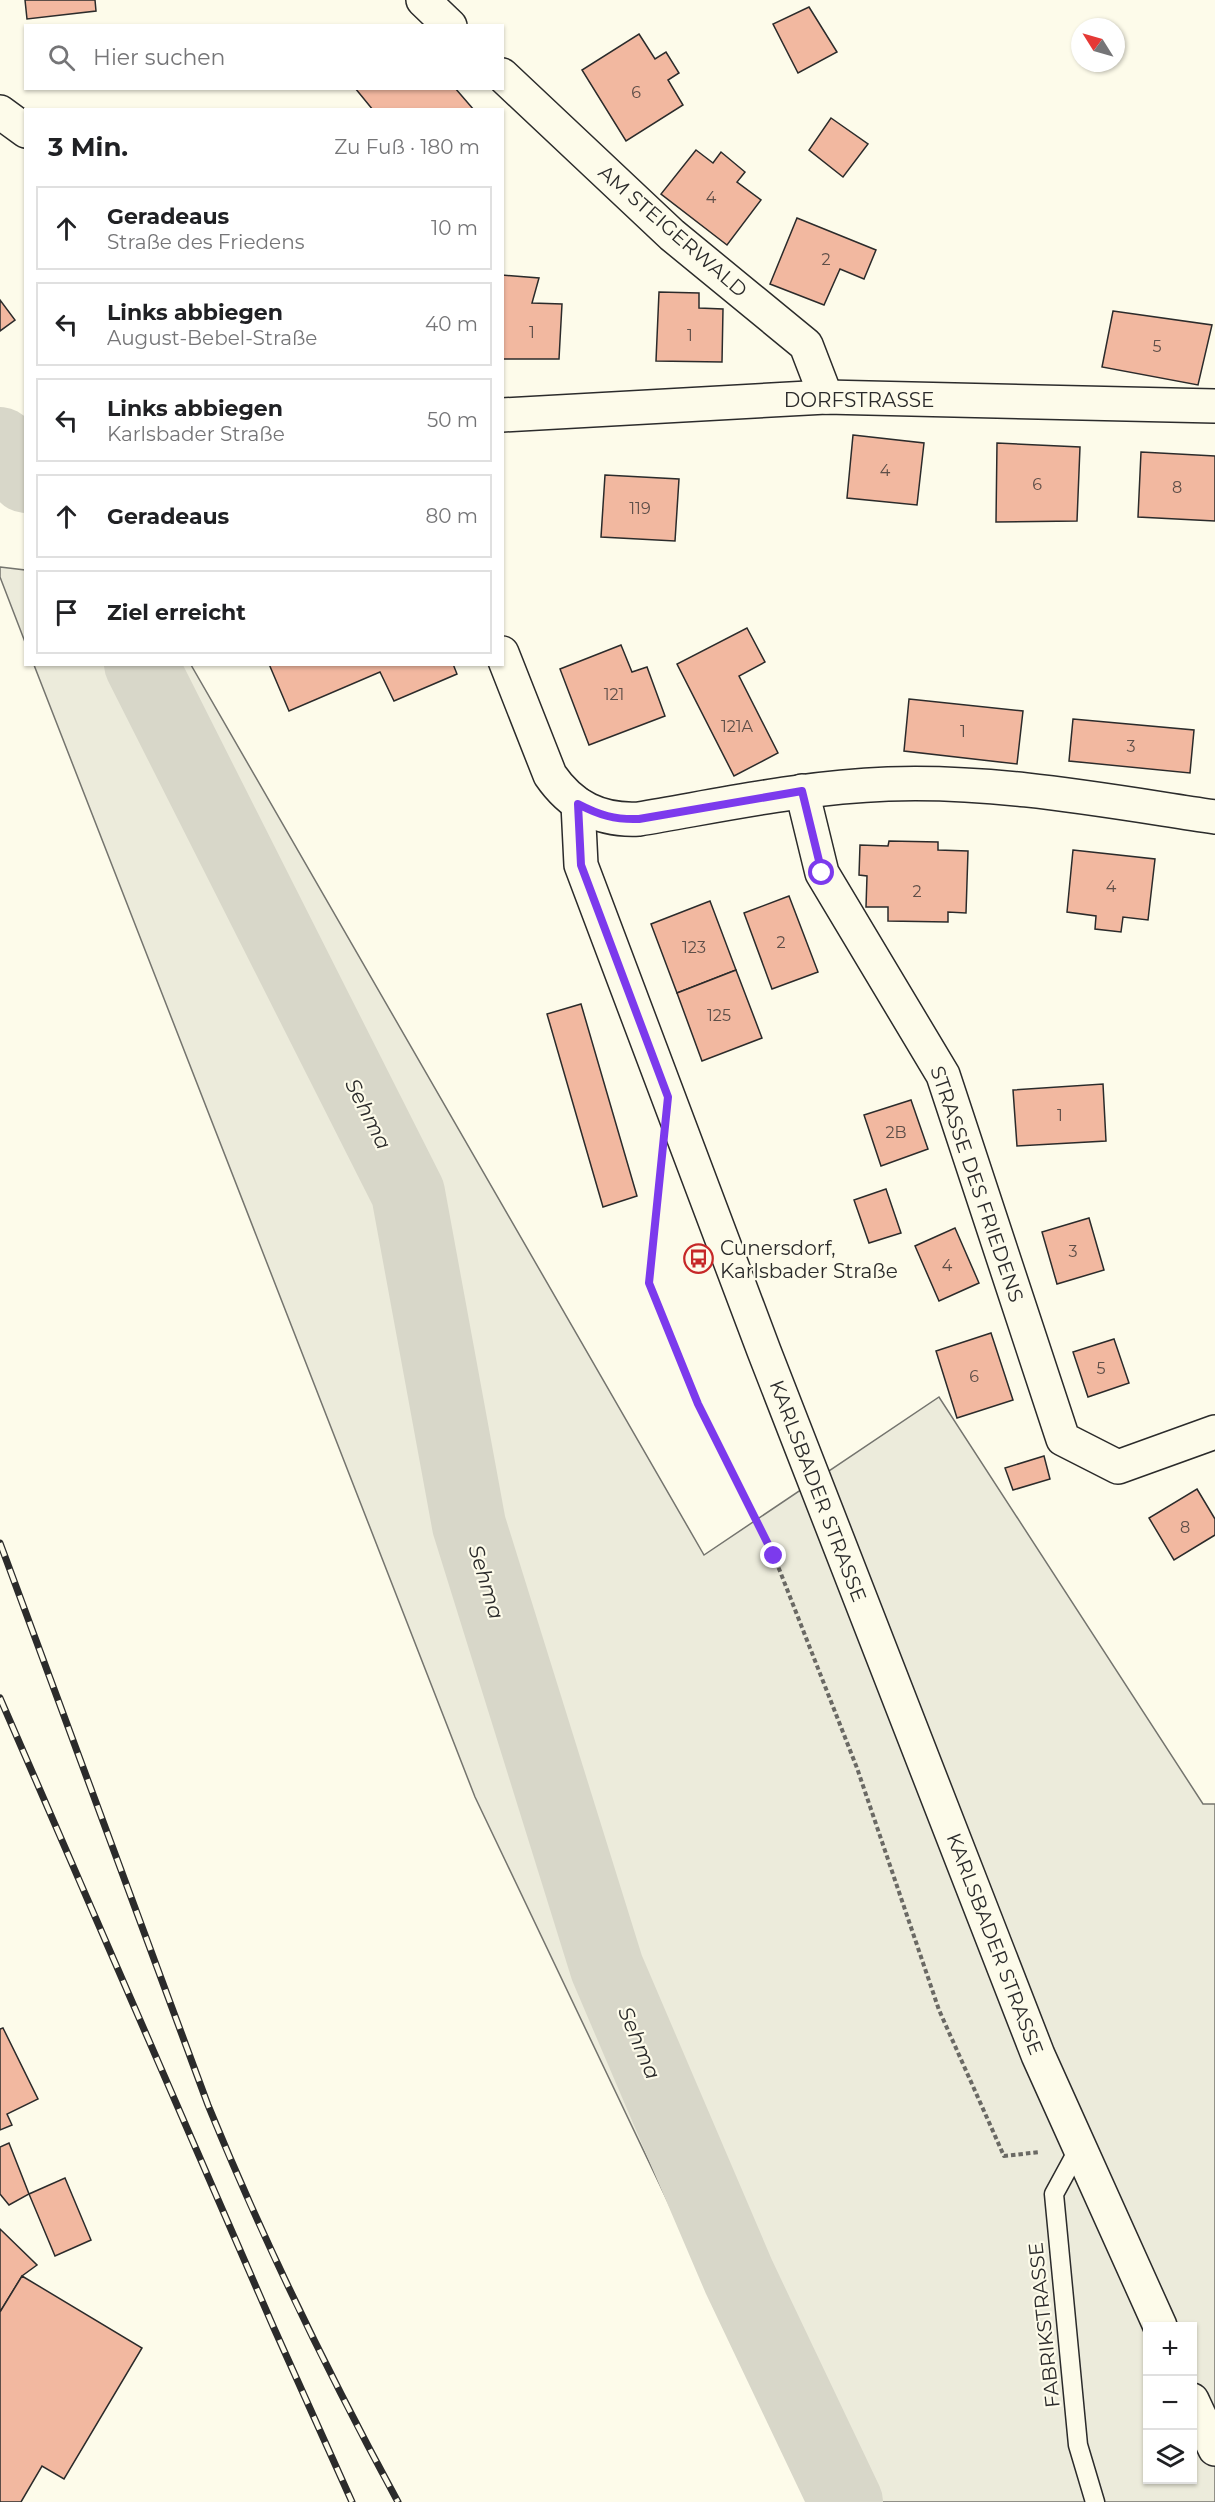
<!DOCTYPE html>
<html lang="de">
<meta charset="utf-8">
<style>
body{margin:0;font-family:Montserrat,sans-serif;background:#f6f6f6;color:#202124}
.controls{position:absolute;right:18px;bottom:18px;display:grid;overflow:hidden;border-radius:0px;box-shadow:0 2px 4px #0004}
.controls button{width:54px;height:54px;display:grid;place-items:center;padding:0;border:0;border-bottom:2px solid #e0e0e0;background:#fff;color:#202124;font:30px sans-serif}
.compass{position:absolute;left:1071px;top:18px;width:54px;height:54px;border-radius:50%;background:#fff;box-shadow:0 2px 4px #0004;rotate:307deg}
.stop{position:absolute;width:18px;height:18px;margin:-14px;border:4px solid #7c3aed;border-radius:50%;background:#fff}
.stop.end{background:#7c3aed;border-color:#fff;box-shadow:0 2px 6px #0008}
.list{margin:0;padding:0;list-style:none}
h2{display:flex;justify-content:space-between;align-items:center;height:78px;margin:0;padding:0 24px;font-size:26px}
h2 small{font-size:20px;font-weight:400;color:#757577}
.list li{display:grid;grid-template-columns:39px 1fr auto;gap:18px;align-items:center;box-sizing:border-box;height:84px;margin:0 12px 12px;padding:0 12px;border:2px solid #e0e0e0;border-radius:0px}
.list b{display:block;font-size:22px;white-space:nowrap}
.list p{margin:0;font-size:20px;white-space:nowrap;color:#757577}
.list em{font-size:20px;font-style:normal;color:#757577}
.icon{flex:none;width:33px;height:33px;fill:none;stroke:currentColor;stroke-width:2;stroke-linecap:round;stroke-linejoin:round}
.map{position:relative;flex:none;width:1215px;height:2502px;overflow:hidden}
.search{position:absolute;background:#fff;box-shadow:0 2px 4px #0004;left:24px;top:24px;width:480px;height:66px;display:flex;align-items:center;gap:15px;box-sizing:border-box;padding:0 21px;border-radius:0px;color:#757577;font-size:22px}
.panel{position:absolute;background:#fff;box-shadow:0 2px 4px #0004;left:24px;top:108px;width:480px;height:558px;border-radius:0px}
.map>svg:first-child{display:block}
.green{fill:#ecebdb;stroke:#74746e;stroke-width:1.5;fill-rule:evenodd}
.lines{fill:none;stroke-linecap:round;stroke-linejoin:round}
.river{stroke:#d8d7c9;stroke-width:74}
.building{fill:#f2b8a0;stroke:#2b2b2b;stroke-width:1.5}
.service-casing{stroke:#2b2b2b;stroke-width:21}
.minor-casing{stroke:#2b2b2b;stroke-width:36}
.secondary-casing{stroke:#2b2b2b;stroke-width:36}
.path{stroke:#6a6964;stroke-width:4;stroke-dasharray:4.5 3;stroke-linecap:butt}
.service{stroke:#fdfbea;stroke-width:18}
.minor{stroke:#fdfbea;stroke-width:33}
.secondary{stroke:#fdfbea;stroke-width:33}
.rail-casing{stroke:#2b2b2b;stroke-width:7}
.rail{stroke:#fdfbea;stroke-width:4.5;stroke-dasharray:14;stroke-linecap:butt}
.route{stroke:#7c3aed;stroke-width:8}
.labels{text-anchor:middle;stroke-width:4.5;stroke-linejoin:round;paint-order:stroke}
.number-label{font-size:16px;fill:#5d4e48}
.street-label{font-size:20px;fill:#2b2b2b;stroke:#fdfbea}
.poi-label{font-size:20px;fill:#2b2b2b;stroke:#fdfbea;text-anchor:start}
.water-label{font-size:21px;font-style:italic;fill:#2b2b2b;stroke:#fdfbea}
</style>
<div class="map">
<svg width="1215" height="2502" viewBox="0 0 1215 2502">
<rect width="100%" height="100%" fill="#fdfbea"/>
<g class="green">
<polygon points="0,567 25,570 25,642 0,577"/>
<path d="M34,665H191L704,1555L939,1397L1203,1804H1215V2502H811L475,1797ZM1148,2326H1192V2480H1148Z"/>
</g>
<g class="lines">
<g class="river">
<polyline points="0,444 26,476"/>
<polyline points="141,664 408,1193 469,1525 607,1968 739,2277 846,2502"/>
</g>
</g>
<g class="building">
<polygon points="25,0 95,0 96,11 27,19"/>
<polygon points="809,7 837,52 798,73 773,24"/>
<polygon points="639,34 655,59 666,52 679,73 668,80 683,105 626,141 582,70"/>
<polygon points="355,88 455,88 474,110 373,110"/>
<polygon points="831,118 868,144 843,177 809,150"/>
<polygon points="696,150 713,163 721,152 745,172 737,182 761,200 727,245 661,194"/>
<polygon points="797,218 876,250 864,279 840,269 824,305 770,284"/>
<polygon points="502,275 539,278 532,303 562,304 559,359 502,359"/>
<polygon points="659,292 699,293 699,308 723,309 722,362 656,361"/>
<polygon points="0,300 15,320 0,331"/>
<polygon points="1113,311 1212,325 1198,385 1102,367"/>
<polygon points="853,435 924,443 917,505 847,498"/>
<polygon points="997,443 1080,447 1077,521 996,522"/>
<polygon points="1141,452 1215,456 1215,521 1138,517"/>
<polygon points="605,475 679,479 675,541 601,537"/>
<polygon points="747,628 765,662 739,676 778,753 734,776 677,664"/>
<polygon points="621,645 632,672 647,667 665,716 589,745 560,669"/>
<polygon points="269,664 453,664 457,674 394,701 380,672 289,711"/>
<polygon points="909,699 1023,711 1017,764 904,751"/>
<polygon points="1073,719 1194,730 1190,773 1069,761"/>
<polygon points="889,841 938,842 938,850 968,851 966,913 948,912 948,922 888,921 888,907 866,907 867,876 859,875 860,845 888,846"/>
<polygon points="1073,850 1155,859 1148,920 1123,917 1121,932 1095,929 1096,916 1067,912"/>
<polygon points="789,896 818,972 772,989 744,913"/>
<polygon points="710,901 736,970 677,993 651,924"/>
<polygon points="736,970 762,1038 702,1061 677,993"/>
<polygon points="581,1004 637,1196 603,1207 547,1014"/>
<polygon points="1103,1084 1106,1141 1017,1146 1013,1090"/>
<polygon points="911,1100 928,1149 881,1166 864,1115"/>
<polygon points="886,1189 901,1233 869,1243 854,1200"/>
<polygon points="1089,1218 1104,1270 1057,1284 1042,1232"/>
<polygon points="955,1228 979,1283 939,1301 915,1246"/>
<polygon points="991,1333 1013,1400 957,1418 936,1351"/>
<polygon points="1114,1339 1129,1383 1088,1397 1073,1352"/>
<polygon points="1044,1456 1050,1479 1013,1490 1005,1468"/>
<polygon points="1197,1489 1215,1519 1215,1535 1174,1560 1149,1518"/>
<polygon points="3,2028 38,2099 7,2114 12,2125 0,2130 0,2029"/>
<polygon points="9,2143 29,2194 9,2205 0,2194 0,2147"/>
<polygon points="65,2178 91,2240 55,2256 29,2194"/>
<polygon points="0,2229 37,2265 22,2276 0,2312"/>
<polygon points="22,2276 142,2348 64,2479 42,2466 21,2502 0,2502 0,2312"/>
</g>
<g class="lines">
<defs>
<polyline id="service" points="1079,2148 1054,2194 1078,2445 1095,2502"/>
<g id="minor">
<polyline points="423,0 450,26"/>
<polyline points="502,75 672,235 806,345 826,397"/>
<polyline points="502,415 826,397 1215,406"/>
<polyline points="802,791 822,873 943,1075 1063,1439 1118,1467 1215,1432"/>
</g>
<g id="secondary">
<polyline points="0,112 26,131"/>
<path d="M502,653L550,775C572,807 600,821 639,819C722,805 804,787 888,784C998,780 1107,801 1215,817"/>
<polyline points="578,804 581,865 764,1351 1038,2055 1160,2326"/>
<polyline points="1192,2400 1215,2449"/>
</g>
</defs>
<use href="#service" class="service-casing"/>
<use href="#minor" class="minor-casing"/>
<use href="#secondary" class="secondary-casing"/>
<polyline class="path" points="659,1184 649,1283 698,1404 774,1556 857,1768 939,2010 1004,2156 1040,2152"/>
<use href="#service" class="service"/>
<use href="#minor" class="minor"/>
<use href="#secondary" class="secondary"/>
<defs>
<g id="rail">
<path d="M0,1543L208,2105C264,2242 328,2373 398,2502"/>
<polyline points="0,1698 273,2326 352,2502"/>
</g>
</defs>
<use href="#rail" class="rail-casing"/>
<use href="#rail" class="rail"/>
</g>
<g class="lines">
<path class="route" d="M774,1556L698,1404L649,1283L668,1097L581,865L578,804C599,815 615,820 639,819L802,791L822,873"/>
</g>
<defs>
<symbol id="bus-ring" viewBox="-11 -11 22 22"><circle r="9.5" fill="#fdfbea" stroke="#c62828" stroke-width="1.5"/><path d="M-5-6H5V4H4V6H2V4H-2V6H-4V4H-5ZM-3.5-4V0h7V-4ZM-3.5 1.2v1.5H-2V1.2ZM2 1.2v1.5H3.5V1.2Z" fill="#c62828"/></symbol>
</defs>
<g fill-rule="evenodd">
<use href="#bus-ring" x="682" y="1242" width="33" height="33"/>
</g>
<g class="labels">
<g class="number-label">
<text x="636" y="98">6</text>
<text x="711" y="203">4</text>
<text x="826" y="265">2</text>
<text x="532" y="338">1</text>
<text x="690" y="341">1</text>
<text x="1157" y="352">5</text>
<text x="885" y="476">4</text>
<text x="1037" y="490">6</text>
<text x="1177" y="493">8</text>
<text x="640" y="514">119</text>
<text x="614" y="700">121</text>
<text x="737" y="732">121A</text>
<text x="963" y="737">1</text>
<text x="1131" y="752">3</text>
<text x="1111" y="892">4</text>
<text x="917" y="897">2</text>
<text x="781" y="948">2</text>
<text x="694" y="953">123</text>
<text x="719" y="1021">125</text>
<text x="1060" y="1121">1</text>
<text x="896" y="1138">2B</text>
<text x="1073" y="1257">3</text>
<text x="947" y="1271">4</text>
<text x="1101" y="1374">5</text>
<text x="974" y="1382">6</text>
<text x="1185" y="1533">8</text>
</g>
<g class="street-label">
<text transform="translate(673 231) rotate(41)" y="7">AM STEIGERWALD</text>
<text x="859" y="407">DORFSTRASSE</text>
<text transform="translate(977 1184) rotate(71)" y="7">STRASSE DES FRIEDENS</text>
<text transform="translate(818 1491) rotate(69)" y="7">KARLSBADER STRASSE</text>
<text transform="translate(995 1944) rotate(69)" y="7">KARLSBADER STRASSE</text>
<text transform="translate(1044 2325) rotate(-96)" y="7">FABRIKSTRASSE</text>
</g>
<g class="poi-label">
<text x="720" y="1255">Cunersdorf,<tspan x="720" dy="23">Karlsbader Straße</tspan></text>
</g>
<g class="water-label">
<text transform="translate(368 1114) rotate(63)" y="7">Sehma</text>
<text transform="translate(486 1582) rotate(73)" y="7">Sehma</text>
<text transform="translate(639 2043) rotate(67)" y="7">Sehma</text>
</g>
</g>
</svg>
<div class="controls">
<button>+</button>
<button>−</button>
<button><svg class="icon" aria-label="layers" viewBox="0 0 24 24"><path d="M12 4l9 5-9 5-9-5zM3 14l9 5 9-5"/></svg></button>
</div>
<svg class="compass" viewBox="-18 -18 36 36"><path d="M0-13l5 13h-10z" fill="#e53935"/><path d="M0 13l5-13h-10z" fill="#757577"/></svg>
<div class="stop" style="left:822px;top:873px"></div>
<div class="stop end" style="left:774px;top:1556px"></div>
<div class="search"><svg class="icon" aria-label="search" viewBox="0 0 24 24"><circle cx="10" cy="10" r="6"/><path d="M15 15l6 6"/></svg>Hier suchen</div>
<section class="panel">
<h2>3 Min.<small>Zu Fuß · 180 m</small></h2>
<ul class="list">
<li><svg class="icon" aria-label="ahead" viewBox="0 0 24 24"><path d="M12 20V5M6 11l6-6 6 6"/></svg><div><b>Geradeaus</b><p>Straße des Friedens</p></div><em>10 m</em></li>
<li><svg class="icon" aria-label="left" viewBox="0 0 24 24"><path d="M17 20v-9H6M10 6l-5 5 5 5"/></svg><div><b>Links abbiegen</b><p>August-Bebel-Straße</p></div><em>40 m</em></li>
<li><svg class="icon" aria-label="left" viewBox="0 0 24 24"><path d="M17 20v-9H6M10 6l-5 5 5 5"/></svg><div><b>Links abbiegen</b><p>Karlsbader Straße</p></div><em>50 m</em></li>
<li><svg class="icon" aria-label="ahead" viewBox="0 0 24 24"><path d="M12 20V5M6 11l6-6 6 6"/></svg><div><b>Geradeaus</b></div><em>80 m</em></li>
<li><svg class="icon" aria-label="arrive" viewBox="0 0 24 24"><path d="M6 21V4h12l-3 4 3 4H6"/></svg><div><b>Ziel erreicht</b></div></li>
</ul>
</section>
</div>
